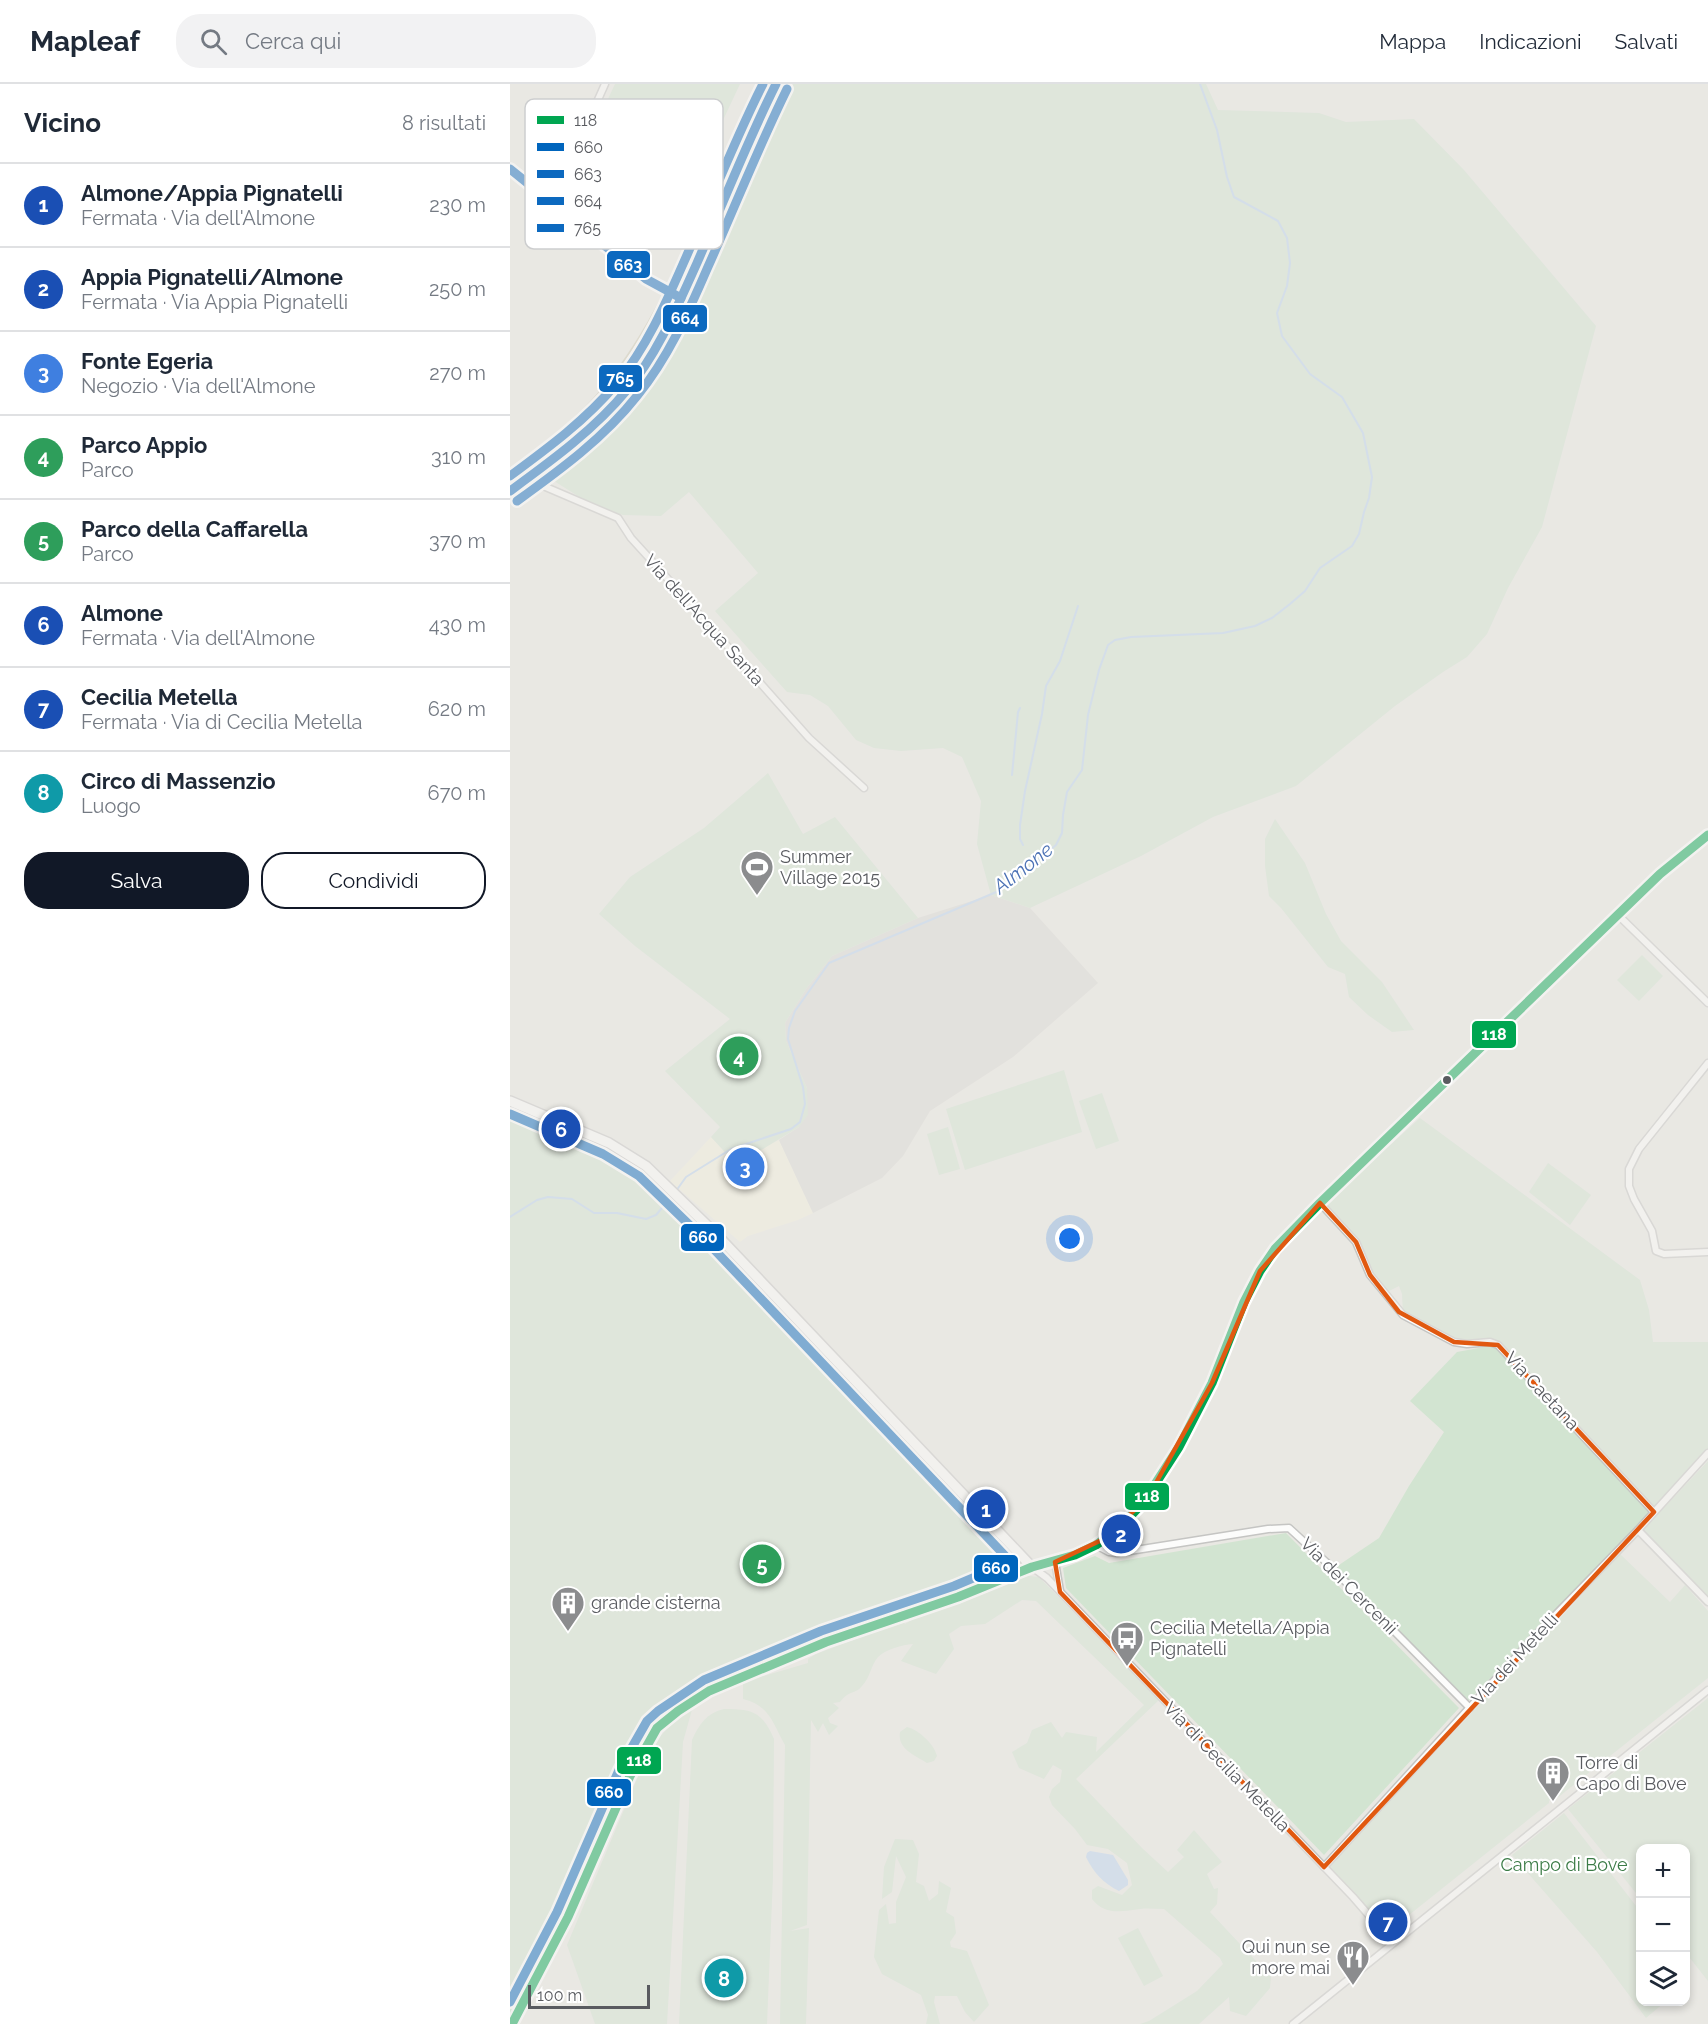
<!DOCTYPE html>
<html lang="it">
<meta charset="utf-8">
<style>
body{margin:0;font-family:Raleway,sans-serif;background:#f2f2f3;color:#1f2937}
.controls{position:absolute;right:18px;bottom:18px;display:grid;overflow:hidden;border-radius:12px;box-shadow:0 3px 9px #0003}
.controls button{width:54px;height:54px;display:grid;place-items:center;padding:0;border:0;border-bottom:2px solid #e0e1e3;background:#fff;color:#1f2937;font:30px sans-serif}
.scale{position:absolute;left:18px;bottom:15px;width:122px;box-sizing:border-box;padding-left:6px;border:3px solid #595b60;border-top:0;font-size:16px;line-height:21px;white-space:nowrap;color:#595b60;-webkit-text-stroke:4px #fff;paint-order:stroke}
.you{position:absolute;left:560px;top:1155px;width:21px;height:21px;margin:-15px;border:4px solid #fff;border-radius:50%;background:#1a73e8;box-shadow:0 0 0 9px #1a73e833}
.badge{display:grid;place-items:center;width:39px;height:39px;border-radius:50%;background:#111827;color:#fff;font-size:20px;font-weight:700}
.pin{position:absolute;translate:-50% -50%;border:3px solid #fff;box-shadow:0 2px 6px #0006}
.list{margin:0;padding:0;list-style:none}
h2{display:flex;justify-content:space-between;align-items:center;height:78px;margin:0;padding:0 24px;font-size:26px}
h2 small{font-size:20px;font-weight:400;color:#747a83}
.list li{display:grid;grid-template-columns:39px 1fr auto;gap:18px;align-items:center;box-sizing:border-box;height:84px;padding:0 24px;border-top:2px solid #e0e1e3}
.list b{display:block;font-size:22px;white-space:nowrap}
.list p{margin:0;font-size:20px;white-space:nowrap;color:#747a83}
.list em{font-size:20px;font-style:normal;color:#747a83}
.actions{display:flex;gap:12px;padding:18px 24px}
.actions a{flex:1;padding:14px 0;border:2px solid #111827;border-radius:24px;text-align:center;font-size:21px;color:#111827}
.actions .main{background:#111827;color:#fff}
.icon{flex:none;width:33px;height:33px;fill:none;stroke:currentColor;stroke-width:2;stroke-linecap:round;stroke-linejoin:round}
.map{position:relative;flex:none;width:1198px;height:1940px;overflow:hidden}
header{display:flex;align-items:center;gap:36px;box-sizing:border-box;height:84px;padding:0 30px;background:#fff;border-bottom:2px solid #e0e1e3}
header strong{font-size:28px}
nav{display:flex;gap:33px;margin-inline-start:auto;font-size:21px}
.search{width:420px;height:54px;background:#f2f2f3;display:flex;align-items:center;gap:15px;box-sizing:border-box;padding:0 21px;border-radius:24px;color:#747a83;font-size:22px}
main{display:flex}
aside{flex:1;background:#fff}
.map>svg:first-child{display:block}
.commercial{fill:#f2f0dc}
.industrial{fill:#dad9d4}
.green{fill:#d2e4d1}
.water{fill:#bad2f0}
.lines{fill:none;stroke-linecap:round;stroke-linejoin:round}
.stream{stroke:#bad2f0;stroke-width:2}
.minor-casing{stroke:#c5c5c3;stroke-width:9}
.tertiary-casing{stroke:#c5c5c3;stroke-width:10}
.secondary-casing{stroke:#c6c5c4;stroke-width:12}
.primary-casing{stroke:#cecab3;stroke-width:14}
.minor{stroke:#fcfcfb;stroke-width:6}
.tertiary{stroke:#fcfcfb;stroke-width:8}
.secondary{stroke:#fcfcfb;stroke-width:9}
.primary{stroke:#f0f0e6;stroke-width:10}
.bus-1-casing{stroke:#fff;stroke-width:14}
.bus-2-casing{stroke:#fff;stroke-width:14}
.bus-3-casing{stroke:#fff;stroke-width:14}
.bus-4-casing{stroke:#fff;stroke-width:14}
.bus-5-casing{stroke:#fff;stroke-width:14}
.bus-1{stroke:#00a651;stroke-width:9}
.bus-2{stroke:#0065bd;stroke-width:9}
.bus-3{stroke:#0c69bf;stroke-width:9}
.bus-4{stroke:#0c69bf;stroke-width:9}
.bus-5{stroke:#0c69bf;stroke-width:9}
.marked{fill:none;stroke:#e15910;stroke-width:4.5;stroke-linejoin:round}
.bus-dot{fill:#595b60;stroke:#fff;stroke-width:2}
.labels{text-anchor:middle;stroke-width:4.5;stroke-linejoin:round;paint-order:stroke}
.street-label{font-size:18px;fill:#595b60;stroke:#fff}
.poi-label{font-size:18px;fill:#595b60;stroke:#fff;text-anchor:start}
.park-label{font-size:18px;fill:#3c7c47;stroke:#fff}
.water-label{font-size:20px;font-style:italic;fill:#4c72b5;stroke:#fff}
.key{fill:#fff;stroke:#cdcecf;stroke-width:1.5}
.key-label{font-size:16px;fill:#595b60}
.line-badge{stroke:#fff;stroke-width:2}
.badge-label{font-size:16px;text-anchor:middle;font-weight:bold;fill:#fff}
</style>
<header>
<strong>Mapleaf</strong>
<div class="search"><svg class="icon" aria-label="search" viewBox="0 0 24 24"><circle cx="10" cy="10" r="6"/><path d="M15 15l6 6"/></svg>Cerca qui</div>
<nav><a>Mappa</a><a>Indicazioni</a><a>Salvati</a></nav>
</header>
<main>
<aside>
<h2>Vicino<small>8 risultati</small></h2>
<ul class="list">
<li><span class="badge" style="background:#1a4fb4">1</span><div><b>Almone/Appia Pignatelli</b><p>Fermata · Via dell'Almone</p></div><em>230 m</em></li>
<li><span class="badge" style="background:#1a4fb4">2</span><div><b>Appia Pignatelli/Almone</b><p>Fermata · Via Appia Pignatelli</p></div><em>250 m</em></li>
<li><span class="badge" style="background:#3f7fe0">3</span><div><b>Fonte Egeria</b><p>Negozio · Via dell'Almone</p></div><em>270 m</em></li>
<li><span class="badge" style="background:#2e9e5b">4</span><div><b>Parco Appio</b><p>Parco</p></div><em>310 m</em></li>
<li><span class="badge" style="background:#2e9e5b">5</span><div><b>Parco della Caffarella</b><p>Parco</p></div><em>370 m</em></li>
<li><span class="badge" style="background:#1a4fb4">6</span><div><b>Almone</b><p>Fermata · Via dell'Almone</p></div><em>430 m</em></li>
<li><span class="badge" style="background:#1a4fb4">7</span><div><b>Cecilia Metella</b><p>Fermata · Via di Cecilia Metella</p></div><em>620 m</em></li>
<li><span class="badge" style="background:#0f9aa8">8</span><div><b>Circo di Massenzio</b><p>Luogo</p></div><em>670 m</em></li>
</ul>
<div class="actions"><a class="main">Salva</a><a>Condividi</a></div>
</aside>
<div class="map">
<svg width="1198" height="1940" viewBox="0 0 1198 1940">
<rect width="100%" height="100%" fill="#e9e8e3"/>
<polygon class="commercial" points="201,1053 224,1078 269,1056 303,1129 288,1136 238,1152 230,1158 160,1097"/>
<polygon class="industrial" points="481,811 520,824 588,899 503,973 420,1027 393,1072 372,1094 303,1129 269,1056 289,1043 297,1004 276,957 275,939 296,905 322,872 408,834"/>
<g class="green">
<polygon points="105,0 230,0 190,85 205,92 182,141 65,85"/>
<path d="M283,0H696L708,26L809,29L836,38L904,35L954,86L1086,242L1032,443L998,504L977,550L957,573L933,588L885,622L786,702L703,733L631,772L520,824L481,811L467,760L471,717L452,673L433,664L391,667L364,664L346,656L318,622L300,611L277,608L205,527L248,489L179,408L151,432L113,431L82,421L33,390C76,357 115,323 146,279C177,235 197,185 218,136C238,90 259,45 283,0Z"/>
<polygon points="258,689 293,750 325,733 408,834 322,872 296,905 275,939 276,957 297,1004 298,1031 289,1043 253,1065 224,1078 201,1053 210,1043 155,987 220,935 125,862 89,830 120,793 194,744"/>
<polygon points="765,735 795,779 816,830 831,857 872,898 904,946 882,948 858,931 839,913 835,890 818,883 771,824 759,812 755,782 755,755"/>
<polygon points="1132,871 1153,892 1129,917 1107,896"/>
<polygon points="554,986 572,1048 455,1086 436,1025"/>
<polygon points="592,1009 609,1057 586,1065 569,1017"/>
<path d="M0,1027L71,1058L70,1063L74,1067L81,1064L114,1078L161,1118L346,1310L492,1466L500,1469L505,1478L500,1487L224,1586C187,1604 151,1621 128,1657L0,1931Z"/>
<polygon points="910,1034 1130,1196 1139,1226 1143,1258 1198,1258 1198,1368 1144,1428 958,1617 826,1483 869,1454 899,1402 934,1348 900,1317 947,1268 985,1261 960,1260 935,1254 893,1231 892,1210 889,1202 877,1208 857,1184 852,1162 814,1121"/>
<polygon points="438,1043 450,1085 429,1091 417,1050"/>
<polygon points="1038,1079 1081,1111 1060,1141 1019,1108"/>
<polygon points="1198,1377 1198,1513 1133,1446"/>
<polygon points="776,1449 949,1624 814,1771 556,1504 553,1484 585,1472 599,1479"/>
<polygon points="1110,1470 1160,1518 1175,1501 1198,1527 1198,1594 1046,1715 1043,1713 1039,1717 1039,1719 879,1847 818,1783"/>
<path d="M509,1491L529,1493L649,1616L566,1695L632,1764L658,1788L674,1773L667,1766L684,1746L712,1778L697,1790L704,1805L708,1804L707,1820L700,1828L761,1893L760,1904L736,1932L720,1927L719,1913L689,1940H630L639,1937L687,1907L713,1880L710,1874L654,1825C646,1825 638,1824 630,1825C613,1827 595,1832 582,1815V1806L588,1802L612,1811L622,1801L617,1779L598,1765L577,1761L565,1745L542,1721L539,1713L542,1705L550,1698L552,1686L543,1681L534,1695L509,1684L502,1668L517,1659L522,1646L541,1638L552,1654L556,1648L587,1653L586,1668L634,1621L526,1517L512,1516L475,1540L451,1542L439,1550L444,1565L426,1590L391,1577L403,1560C392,1561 376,1565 368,1573C361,1581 360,1594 352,1602C346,1610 339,1606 330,1618L323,1619L329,1624L318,1634L320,1639L328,1642L319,1651L313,1639L308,1648L301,1636L297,1841L280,1847L299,1844L296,1940H270L275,1661C262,1638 260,1622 233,1615V1598L298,1579V1575L306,1570L393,1537L395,1540L405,1534Z"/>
<polygon points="1198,1614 1198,1897 1176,1869 1176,1764 1130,1764 1130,1814 1058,1725"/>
<polygon points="183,1622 173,1658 157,1940 85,1940 57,1861 140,1664 164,1637"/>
<path d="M214,1625C243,1625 252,1628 264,1655L263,1792L257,1940H169L182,1656C189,1640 197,1629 214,1625Z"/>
<path d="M397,1643C409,1646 424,1660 427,1672L424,1677L417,1679C405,1671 387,1665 390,1648Z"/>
<polygon points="1054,1729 1130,1827 1130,1918 1155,1918 1136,1934 1087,1868 1002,1771"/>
<polygon points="385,1755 403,1756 409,1770 406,1798 414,1802 419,1817 428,1810 429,1797 441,1804 436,1828 444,1833 446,1849 440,1858 441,1863 457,1867 479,1921 464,1938 455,1928 447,1912 425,1912 424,1918 430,1940 416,1940 418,1931 411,1911 372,1890 364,1873 369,1826 376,1820 379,1840 386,1839 386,1818 396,1793 386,1772 382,1808 372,1815 374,1783"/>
<polygon points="628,1844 653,1892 634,1902 608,1854"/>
</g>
<path class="water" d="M580,1767L603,1771L618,1796V1801L609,1807C593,1799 584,1789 576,1773L577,1769Z"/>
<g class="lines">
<g class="stream">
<polyline points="502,691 508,628 510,624"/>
<polyline points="513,761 510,755 510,741 515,707 532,630 536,602 550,577 568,522"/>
<polyline points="166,1107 176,1093 221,1065 281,1045 290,1038 295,1020 293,1003 278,955 279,944 285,927 319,879 491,806 504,797 546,761 552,749 553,731 557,708 572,686 578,631 589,586 598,561 605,556 621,553 713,549 745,542 762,534 780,520 795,507 810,484 842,462 849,450 854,428 859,414 862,393 853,349 832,313 800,290 772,252 767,229 777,202 780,179 777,154 768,137 724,113 717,93 707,46 690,0"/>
<polyline points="0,1133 27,1116 38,1113 62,1115 84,1129 107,1129 136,1135 146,1131 163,1111"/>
</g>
<defs>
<g id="minor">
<polyline points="0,85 136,195 171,214"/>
<polyline points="42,119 95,0"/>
<polyline points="17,395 108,434 121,454 141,476 299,654 354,704"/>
<polyline points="1108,831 1198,919"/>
<polyline points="1198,979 1129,1065 1119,1085 1119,1102 1124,1115 1142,1147 1146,1167 1154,1170 1198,1168"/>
<polyline points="810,1119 846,1158 860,1191 893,1231 944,1258 957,1260 980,1258 988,1261 1144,1428"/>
<polyline points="1128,1446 1198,1518"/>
<polyline points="586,1461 599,1468 607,1469 758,1445 779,1444 816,1478 960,1624"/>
<polyline points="545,1478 550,1507"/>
<polyline points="522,1483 537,1494 843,1813 883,1859"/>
<polyline points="814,1783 1025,1552 1128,1446 1198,1369"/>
<polyline points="783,1940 1198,1606"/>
</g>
<path id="tertiary" d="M522,1483C604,1466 637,1423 674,1352C684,1334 695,1315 703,1296C718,1259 729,1221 750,1187C766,1161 788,1140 810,1119L1150,790L1198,751"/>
<polyline id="secondary" points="0,1017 99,1059 136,1082 207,1151 522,1483 448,1513 316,1558 199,1607 156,1636 147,1644 136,1661 120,1692 58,1833 2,1940"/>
<g id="primary">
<path d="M0,394C34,368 68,343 96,310C172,220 201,103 254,0"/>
<path d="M0,407C41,377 84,346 117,306C145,271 165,228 183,187C211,125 235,60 266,0"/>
</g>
</defs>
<use href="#minor" class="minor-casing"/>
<use href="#tertiary" class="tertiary-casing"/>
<use href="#secondary" class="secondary-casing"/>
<use href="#primary" class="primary-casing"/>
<use href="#minor" class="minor"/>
<use href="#tertiary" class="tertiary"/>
<use href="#secondary" class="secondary"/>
<use href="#primary" class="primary"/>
<defs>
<polyline id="bus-1" points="2,1940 58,1833 120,1692 147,1644 168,1627 199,1607 316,1558 448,1513 522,1483 565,1471 586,1461 607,1446 633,1419 669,1363 702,1299 734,1218 750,1187 765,1165 810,1119 1150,790 1198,751"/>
<polyline id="bus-2" points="0,1030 93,1070 129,1092 198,1159 501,1478 444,1502 311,1547 194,1596 148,1627 137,1637 109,1686 47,1828 0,1918"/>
<g id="bus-3">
<polyline points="0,85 136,195 171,214"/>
<path d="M0,407C41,377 84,346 117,306C148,269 167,223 187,179C213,119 237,58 266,0"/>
</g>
<path id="bus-4" d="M7,417C50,386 94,354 127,312C158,274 178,229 197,185C224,125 248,64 277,5"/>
<path id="bus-5" d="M0,392C38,364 76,336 107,299C136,264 155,221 173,180C200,120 223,59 253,0"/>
</defs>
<use href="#bus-1" class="bus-1-casing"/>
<use href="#bus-2" class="bus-2-casing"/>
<use href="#bus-3" class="bus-3-casing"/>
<use href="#bus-4" class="bus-4-casing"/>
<use href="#bus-5" class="bus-5-casing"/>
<use href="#bus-1" class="bus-1"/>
<use href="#bus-2" class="bus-2"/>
<use href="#bus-3" class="bus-3"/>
<use href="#bus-4" class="bus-4"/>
<use href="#bus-5" class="bus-5"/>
</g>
<path d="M0 0H1198V1940H0ZM810,1119L846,1158L860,1191L889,1228L944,1258L988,1261L1144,1428L814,1783L550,1508L545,1478L596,1454L638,1413L702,1299L750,1187Z" fill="#e9e8e3" fill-opacity=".55" fill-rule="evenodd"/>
<path class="marked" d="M810,1119L846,1158L860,1191L889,1228L944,1258L988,1261L1144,1428L814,1783L550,1508L545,1478L596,1454L638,1413L702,1299L750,1187Z"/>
<defs>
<symbol id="stadium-pin" viewBox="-11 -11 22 30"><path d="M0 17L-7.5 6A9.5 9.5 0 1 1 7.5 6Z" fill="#8b8c8e" stroke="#fff"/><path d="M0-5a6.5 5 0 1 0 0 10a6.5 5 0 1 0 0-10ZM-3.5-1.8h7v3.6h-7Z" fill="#fff"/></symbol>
<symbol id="building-pin" viewBox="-11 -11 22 30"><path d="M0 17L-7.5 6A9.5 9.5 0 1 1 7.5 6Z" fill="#8b8c8e" stroke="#fff"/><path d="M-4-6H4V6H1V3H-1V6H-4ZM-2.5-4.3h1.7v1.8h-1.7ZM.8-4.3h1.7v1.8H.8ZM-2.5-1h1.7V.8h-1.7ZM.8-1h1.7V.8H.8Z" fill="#fff"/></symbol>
<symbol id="bus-pin" viewBox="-11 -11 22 30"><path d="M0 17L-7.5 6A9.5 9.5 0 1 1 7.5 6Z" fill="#8b8c8e" stroke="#fff"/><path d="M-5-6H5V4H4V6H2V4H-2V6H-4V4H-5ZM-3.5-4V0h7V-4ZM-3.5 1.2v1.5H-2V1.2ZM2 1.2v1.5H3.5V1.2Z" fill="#fff"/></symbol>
<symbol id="restaurant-pin" viewBox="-11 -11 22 30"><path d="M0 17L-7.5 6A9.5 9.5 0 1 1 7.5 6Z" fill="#8b8c8e" stroke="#fff"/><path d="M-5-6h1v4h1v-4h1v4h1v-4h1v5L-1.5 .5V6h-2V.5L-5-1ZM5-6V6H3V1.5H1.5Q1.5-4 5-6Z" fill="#fff"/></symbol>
</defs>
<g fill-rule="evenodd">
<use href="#stadium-pin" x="228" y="764" width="38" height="52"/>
<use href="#building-pin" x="39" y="1500" width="38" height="52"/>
<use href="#bus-pin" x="598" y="1535" width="38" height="52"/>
<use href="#building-pin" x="1024" y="1670" width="38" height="52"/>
<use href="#restaurant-pin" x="824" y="1854" width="38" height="52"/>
</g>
<circle class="bus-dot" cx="937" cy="996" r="5"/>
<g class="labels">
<g class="street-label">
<text transform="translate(194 536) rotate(48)" y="6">Via dell'Acqua Santa</text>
<text transform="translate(1032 1307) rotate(47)" y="6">Via Caetana</text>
<text transform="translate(839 1502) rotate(45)" y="6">Via dei Cercenii</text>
<text transform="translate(1005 1575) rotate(-47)" y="6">Via dei Metelli</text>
<text transform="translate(717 1683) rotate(46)" y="6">Via di Cecilia Metella</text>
</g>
<g class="poi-label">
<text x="270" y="779">Summer<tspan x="270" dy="21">Village 2015</tspan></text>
<text x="81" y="1525">grande cisterna</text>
<text x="640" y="1550">Cecilia Metella/Appia<tspan x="640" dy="21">Pignatelli</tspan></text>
<text x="1066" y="1685">Torre di<tspan x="1066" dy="21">Capo di Bove</tspan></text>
<text x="820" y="1869" text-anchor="end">Qui nun se<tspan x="820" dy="21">more mai</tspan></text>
</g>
<g class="park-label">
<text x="1054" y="1787">Campo di Bove</text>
</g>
<g class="water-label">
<text transform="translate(513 784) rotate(-38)" y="7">Almone</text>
</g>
</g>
<rect x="15" y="15" width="198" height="150" rx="9" class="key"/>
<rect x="27" y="32" width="27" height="8" fill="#00a651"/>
<rect x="27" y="59" width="27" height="8" fill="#0065bd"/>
<rect x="27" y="86" width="27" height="8" fill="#0c69bf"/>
<rect x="27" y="113" width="27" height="8" fill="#0c69bf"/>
<rect x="27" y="140" width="27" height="8" fill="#0c69bf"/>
<g class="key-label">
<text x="64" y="42">118</text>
<text x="64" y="69">660</text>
<text x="64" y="96">663</text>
<text x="64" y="123">664</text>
<text x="64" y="150">765</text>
</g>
<g class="line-badge">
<rect x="96" y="166" width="45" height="29" rx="6" fill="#0c69bf"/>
<rect x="152" y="220" width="46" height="29" rx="6" fill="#0c69bf"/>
<rect x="88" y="280" width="45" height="29" rx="6" fill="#0c69bf"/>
<rect x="961" y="936" width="46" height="29" rx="6" fill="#00a651"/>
<rect x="170" y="1139" width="45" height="29" rx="6" fill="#0065bd"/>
<rect x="614" y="1398" width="46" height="29" rx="6" fill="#00a651"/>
<rect x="463" y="1470" width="46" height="29" rx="6" fill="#0065bd"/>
<rect x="106" y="1662" width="46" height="29" rx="6" fill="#00a651"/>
<rect x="76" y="1694" width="46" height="29" rx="6" fill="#0065bd"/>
</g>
<g class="badge-label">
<text x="118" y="187">663</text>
<text x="175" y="240">664</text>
<text x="110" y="300">765</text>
<text x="984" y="956">118</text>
<text x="193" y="1159">660</text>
<text x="637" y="1418">118</text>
<text x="486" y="1490">660</text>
<text x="129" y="1682">118</text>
<text x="99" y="1714">660</text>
</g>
</svg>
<div class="controls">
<button>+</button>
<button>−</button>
<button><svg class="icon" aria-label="layers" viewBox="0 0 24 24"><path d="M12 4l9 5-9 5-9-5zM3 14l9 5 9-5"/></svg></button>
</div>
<div class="scale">100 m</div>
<div class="you"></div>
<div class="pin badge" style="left:476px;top:1425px;background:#1a4fb4">1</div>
<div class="pin badge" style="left:611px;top:1450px;background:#1a4fb4">2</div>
<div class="pin badge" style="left:235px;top:1083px;background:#3f7fe0">3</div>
<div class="pin badge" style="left:229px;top:972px;background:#2e9e5b">4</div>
<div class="pin badge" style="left:252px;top:1480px;background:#2e9e5b">5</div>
<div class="pin badge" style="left:51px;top:1045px;background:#1a4fb4">6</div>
<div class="pin badge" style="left:878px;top:1838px;background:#1a4fb4">7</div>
<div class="pin badge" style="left:214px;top:1894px;background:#0f9aa8">8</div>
</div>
</main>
